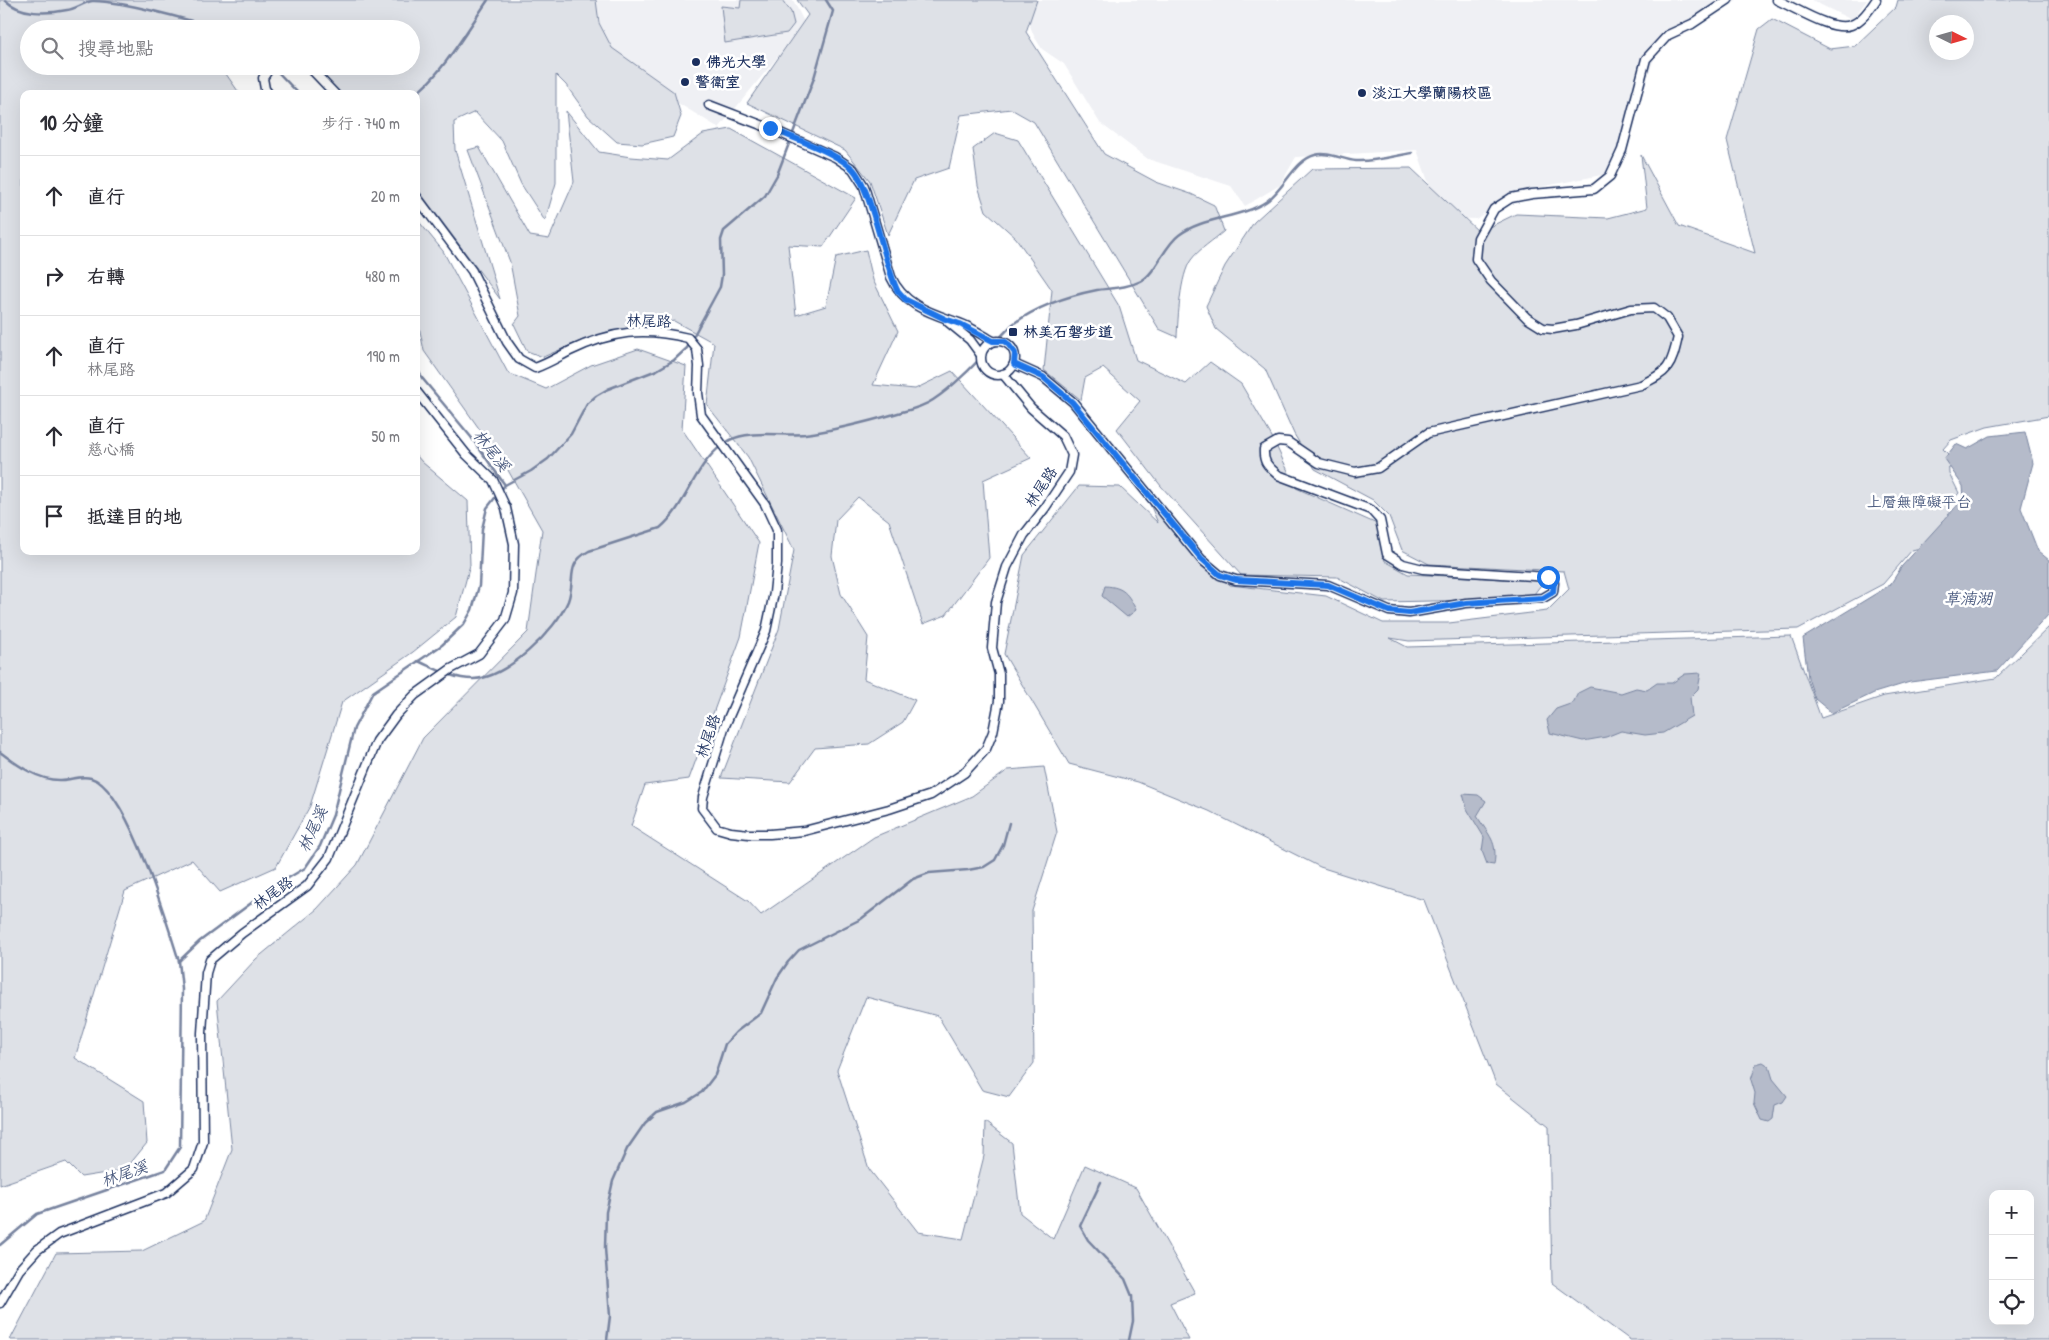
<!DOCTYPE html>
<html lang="zh-TW">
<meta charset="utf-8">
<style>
body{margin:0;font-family:"Patrick Hand","LXGW WenKai TC",sans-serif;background:#f7f7f7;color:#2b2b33}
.controls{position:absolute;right:15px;bottom:15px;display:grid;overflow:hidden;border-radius:10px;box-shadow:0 5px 20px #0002}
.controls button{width:45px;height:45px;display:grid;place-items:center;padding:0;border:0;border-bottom:1px solid #e1e1e2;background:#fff;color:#2b2b33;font:25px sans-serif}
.compass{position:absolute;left:1929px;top:15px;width:45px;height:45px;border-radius:50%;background:#fff;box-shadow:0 5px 20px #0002;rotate:95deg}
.stop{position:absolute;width:15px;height:15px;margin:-11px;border:4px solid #1a73e8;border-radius:50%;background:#fff}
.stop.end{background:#1a73e8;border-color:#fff;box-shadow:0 1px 5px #0008}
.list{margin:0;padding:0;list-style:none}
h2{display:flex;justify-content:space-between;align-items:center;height:65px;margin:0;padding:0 20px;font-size:21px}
h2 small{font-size:16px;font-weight:400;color:#7c7c81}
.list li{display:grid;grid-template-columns:32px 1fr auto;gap:15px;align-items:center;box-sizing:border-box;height:80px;padding:0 20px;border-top:1px solid #e1e1e2}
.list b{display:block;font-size:19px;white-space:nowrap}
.list p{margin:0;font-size:16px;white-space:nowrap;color:#7c7c81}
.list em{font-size:16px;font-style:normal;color:#7c7c81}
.icon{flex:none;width:28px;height:28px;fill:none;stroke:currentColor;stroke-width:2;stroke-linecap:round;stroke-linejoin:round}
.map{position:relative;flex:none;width:2049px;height:1340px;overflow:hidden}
.search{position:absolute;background:#fff;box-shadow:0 5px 20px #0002;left:20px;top:20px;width:400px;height:55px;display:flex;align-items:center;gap:12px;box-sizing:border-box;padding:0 18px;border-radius:28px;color:#7c7c81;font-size:19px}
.panel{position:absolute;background:#fff;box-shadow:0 5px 20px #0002;left:20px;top:90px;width:400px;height:465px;border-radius:10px}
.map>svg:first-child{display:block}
.built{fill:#eff0f4}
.green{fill:#dee1e7;stroke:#7c88a2;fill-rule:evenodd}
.water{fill:#b5bbca;stroke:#77839f}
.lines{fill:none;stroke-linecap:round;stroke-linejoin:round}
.stream{stroke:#77839f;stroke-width:2.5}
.minor-casing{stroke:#1b2f5e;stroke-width:11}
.minor{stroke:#fff;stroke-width:8}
.route{stroke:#1a73e8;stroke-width:6}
.poi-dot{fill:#1b2f5e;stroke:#fff;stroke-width:2}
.labels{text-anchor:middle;stroke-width:5;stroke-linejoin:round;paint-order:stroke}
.poi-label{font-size:15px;font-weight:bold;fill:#1b2f5e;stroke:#fff;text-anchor:start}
.street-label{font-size:15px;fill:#1b2f5e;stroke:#fff}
.park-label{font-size:15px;fill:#4c5c80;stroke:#fff}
.water-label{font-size:16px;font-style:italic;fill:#49597e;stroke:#fff}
</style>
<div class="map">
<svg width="2049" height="1340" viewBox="0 0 2049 1340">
<rect width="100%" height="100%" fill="#fff"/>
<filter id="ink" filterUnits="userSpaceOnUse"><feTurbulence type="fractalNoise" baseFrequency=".02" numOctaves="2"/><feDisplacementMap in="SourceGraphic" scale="10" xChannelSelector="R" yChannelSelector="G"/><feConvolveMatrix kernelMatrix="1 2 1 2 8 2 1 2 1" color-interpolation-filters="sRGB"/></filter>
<g filter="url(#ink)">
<g class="built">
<polygon points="588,0 793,0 805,24 719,128 645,83 593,41"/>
<polygon points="1029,0 1737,0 1660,40 1617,172 1514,192 1476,219 1441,218 1417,150 1296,157 1280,185 1245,206 1231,186 1148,159 1100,123 1064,64 1042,49 1034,36 1026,16"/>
<polygon points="1811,0 1867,0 1852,20"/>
</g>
<g class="green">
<polygon points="0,0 596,0 599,23 612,48 674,92 681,116 673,137 642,144 617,142 588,116 566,85 556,75 556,183 545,221 521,184 502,141 475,112 454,122 455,150 500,299 416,187 416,94 331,94 300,66 411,66 411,29 29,29 29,66 240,66 226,74 240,94 24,94 24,551 416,551 416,455 422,462 468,501 470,565 456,617 413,652 342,702 310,806 276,867 220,892 192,860 125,891 75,1058 144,1101 147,1143 125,1170 81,1177 66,1162 0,1185"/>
<polygon points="741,0 782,0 791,12 794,24 787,33 725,43 721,6 740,8"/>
<path d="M797,0H1037L1026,32L1104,154L1156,182L1191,194L1214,205L1224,231C1214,240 1199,249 1191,260C1180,275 1178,318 1177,337L1159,329L1034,122L1011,109L961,115L949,168L914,180L888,235L870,181L845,150L747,103L808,15Z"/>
<path d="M1898,0H2049V416L1987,427L1951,440L1943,449L1948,454L1949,473L1959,493L1953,500L1942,536L1924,547L1912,550L1883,584L1798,629L1409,641L1390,638L1407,647L1791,636L1821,718L1884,696L1996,678L2049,627V1340H1630L1552,1283L1549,1126L1496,1084L1424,900L1320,867L1209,811L1138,782L1069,764L1004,654L1024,555L1079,486L1120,487L1158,523L1149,502L1230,585L1326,596L1383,623H1449L1547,611L1569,589L1564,571L1429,564L1402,550L1389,516L1373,500L1315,469L1294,434L1265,369L1216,329L1206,306L1225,266L1254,222L1312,169L1411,168L1479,232L1516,214L1608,218L1647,208L1641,155L1679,226L1755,253L1727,140L1759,29L1772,19L1830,49L1855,46L1896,7ZM1936,22H1966V52H1936ZM1993,1194H2030V1321H1993Z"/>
<polygon points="566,111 599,152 631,157 668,160 703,134 731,129 856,198 823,247 788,245 796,315 826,306 836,257 866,250 873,280 898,331 873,385 915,389 952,371 1031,458 983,480 989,558 946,615 923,624 889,521 858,497 836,520 832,556 841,594 868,637 864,679 915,700 903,722 869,744 815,748 790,782 721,778 779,629 794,550 748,457 707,405 714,343 674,321 583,340 543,357 527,351 514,324 520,316 510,262 468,150 479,147 530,236 549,239 574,182"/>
<polygon points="995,133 1018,140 1119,306 1136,360 1186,384 1210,362 1241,384 1272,437 1296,488 1377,524 1385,561 1408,574 1544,581 1534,594 1479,600 1384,602 1337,577 1241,575 1161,486 1117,429 1140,401 1103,368 1085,378 1081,400 1044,370 1052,290 1016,238 986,211 978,186 973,149"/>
<polygon points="416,218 443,251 508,373 546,389 591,365 638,349 686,366 682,429 759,543 741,637 689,779 645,785 631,826 748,901 761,915 874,837 972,796 1008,770 1044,767 1057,832 1032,911 1034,1063 1009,1097 982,1090 938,1016 866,997 837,1070 869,1169 918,1232 963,1239 984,1156 985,1122 1012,1143 1020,1213 1053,1239 1085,1165 1136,1188 1195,1293 1170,1303 1189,1340 10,1340 56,1253 142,1251 204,1221 232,1149 217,1001 256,959 317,909 357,865 423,738 528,632 542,530 505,465 424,351 416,311"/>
</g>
<g class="water">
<polygon points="2025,432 2033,463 2021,508 2038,551 2049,560 2049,614 1997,671 1910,682 1874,693 1832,713 1815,699 1808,678 1803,638 1890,585 1902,566 1964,498 1963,486 1944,459 1956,444 1967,449 1990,436"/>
<path d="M1105,586C1124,587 1128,594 1136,610L1127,617L1102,596Z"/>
<polygon points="1701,673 1698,689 1690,697 1692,716 1663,733 1645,735 1621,731 1606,737 1583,741 1550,733 1547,720 1556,709 1573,703 1578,693 1590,687 1621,693 1636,688 1647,690 1657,683 1672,683 1685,674"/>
<path d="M1463,794L1478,795L1486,801L1477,816C1489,836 1498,841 1494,865L1487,864L1482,851L1484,837L1467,809Z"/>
<polygon points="1763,1062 1769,1066 1773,1079 1787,1096 1783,1102 1775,1105 1773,1119 1769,1122 1762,1120 1754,1103 1755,1093 1751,1080 1756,1064"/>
</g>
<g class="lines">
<g class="stream">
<path d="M5,0C20,15 47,14 67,10C75,9 83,3 92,1C119,0 190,20 218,29"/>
<polyline points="273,67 299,94"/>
<path d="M415,94C440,77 470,26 488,0"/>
<polyline points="505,485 531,471 548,459 571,434 587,404 596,396 608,389 657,370 674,360 687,348 720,287 722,275 721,240 724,231 765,196 777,175 814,78 833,11 826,0"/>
<path d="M418,661C436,669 453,679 473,679C506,679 556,630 568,601C576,579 565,564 589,551L660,528C690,503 694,460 730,440C748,430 783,436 805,434C837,430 867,422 898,413C910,410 923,407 933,400C960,383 990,347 1013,324C1038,306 1067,296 1097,290C1112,288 1127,288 1141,281C1156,273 1164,246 1179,235C1204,216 1241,219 1267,201C1284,189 1295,160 1315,155C1328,151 1343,160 1356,161C1374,162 1394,156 1412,153"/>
<path d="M0,752C17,765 39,781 61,780C71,780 81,775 91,778C128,788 167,924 179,961"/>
<polyline points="1101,1182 1080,1226 1088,1240 1125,1279 1132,1296 1133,1321 1129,1340"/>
<polyline points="0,1245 37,1214 165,1170 180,1147 182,989 179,961 200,941 273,887 305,868 320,846 333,815 354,728 373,692 442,645 464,624 472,610 479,586 482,529 487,508 505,485 471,437 422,378 416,366"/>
<polyline points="607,1340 610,1316 605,1248 606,1212 613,1181 627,1149 645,1123 657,1112 686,1102 702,1092 715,1075 725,1044 736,1032 761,1013 777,978 788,962 799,950 861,919 913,879 929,873 968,870 984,867 995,860 1003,845 1009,823"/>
</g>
<defs>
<g id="minor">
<path d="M1777,0C1796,8 1832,32 1851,25C1862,21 1870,9 1876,0"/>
<polyline points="305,66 313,71 335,94"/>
<polyline points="269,94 265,89 263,78 271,66"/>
<path d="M709,105L769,128L835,157L853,169L864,186L891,277C904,306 931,313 959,323C971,327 982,335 993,341"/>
<path d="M416,196L472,271L507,342L519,359L535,368C549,363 558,357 570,351C612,331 643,327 688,338L697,349L699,366L698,393L701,415L765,504L777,530V564L774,593L766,631L724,728L703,797L702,808L717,828L731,832L749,834H770L804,831L889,809L931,795L964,773L986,749L993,732L999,701V674L992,648L996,602L1007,567L1024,535L1045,508L1069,472L1072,455L1063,436L1031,408L1003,374"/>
<polyline points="948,322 970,340 981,355"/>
<circle cx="998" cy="358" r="17"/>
<path d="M1014,364L1043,377L1073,402L1201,559L1220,575L1236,580L1328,585L1389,611L1409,613L1466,603L1543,598L1553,592L1554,583L1548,577L1423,569L1403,564L1387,554L1380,520L1371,510L1278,475C1268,466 1263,463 1264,449L1278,441L1288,442L1319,463L1355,472L1378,468L1428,433L1641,385C1669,371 1671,368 1678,337L1667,318L1654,308L1631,309L1576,325L1553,329L1543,328L1527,318L1491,281L1476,259L1478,238L1494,209L1511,198L1532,194L1594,189L1610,176L1622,150L1646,59L1668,35L1692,24L1728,0"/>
<polyline points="0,1303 19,1270 37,1250 59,1234 166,1193 194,1169 203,1142 202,1033 206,973 210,960 242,933 307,886 329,858 377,741 396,715 415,695 451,669 479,654 505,620 513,593 514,544 506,508 493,480 466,454 416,391"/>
</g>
</defs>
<use href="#minor" class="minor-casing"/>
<use href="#minor" class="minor"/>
</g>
</g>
<g class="lines" filter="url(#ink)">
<path class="route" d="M770,128C795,139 831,150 852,168C871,186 884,262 897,290L906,300L945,319L960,324L993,341H1004L1008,344L1015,353L1014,364L1043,377L1072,402L1201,558L1220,575L1236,580L1328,585L1389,611L1409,613L1466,603L1543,598L1553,592L1554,583L1548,577"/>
</g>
<g class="poi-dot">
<circle cx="696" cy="62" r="5"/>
<circle cx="685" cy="82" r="5"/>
<circle cx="1362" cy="93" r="5"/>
<rect x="1008" y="327" width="10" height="10" rx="2.5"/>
</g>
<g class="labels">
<g class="poi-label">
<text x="706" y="67">佛光大學</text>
<text x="695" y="87">警衛室</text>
<text x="1372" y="98">淡江大學蘭陽校區</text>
<text x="1023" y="337">林美石磐步道</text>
</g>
<g class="street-label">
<text transform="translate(649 321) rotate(2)" y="5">林尾路</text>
<text transform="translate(1041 487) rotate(-56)" y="5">林尾路</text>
<text transform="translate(708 736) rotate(-71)" y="5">林尾路</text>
<text transform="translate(273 893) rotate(-36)" y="5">林尾路</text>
</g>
<g class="park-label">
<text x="1919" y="507">上層無障礙平台</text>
</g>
<g class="water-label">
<text transform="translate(492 450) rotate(52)" y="6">林尾溪</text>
<text x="1968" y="604">草湳湖</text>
<text transform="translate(312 829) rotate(-65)" y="6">林尾溪</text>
<text transform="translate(124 1173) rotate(-19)" y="6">林尾溪</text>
</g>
</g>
</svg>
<div class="controls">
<button>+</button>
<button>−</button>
<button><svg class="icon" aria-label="locate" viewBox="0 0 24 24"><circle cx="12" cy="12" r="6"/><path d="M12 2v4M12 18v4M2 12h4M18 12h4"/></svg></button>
</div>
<svg class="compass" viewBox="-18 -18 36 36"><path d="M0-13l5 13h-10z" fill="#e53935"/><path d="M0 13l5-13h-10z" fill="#7c7c81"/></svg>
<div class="stop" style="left:1548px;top:577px"></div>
<div class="stop end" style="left:770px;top:128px"></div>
<div class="search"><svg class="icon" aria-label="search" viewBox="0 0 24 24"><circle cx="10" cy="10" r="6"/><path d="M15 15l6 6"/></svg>搜尋地點</div>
<section class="panel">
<h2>10 分鐘<small>步行 · 740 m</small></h2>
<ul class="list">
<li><svg class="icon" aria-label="ahead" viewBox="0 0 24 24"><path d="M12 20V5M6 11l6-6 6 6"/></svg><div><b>直行</b></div><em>20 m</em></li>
<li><svg class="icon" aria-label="right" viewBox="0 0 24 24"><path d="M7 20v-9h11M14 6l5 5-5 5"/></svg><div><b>右轉</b></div><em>480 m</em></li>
<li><svg class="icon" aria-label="ahead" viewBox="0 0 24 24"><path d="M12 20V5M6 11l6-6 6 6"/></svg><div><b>直行</b><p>林尾路</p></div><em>190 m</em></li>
<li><svg class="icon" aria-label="ahead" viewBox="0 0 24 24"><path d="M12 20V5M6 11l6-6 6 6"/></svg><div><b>直行</b><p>慈心橋</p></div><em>50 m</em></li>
<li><svg class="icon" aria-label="arrive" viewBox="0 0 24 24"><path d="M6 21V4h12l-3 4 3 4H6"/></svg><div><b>抵達目的地</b></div></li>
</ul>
</section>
</div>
